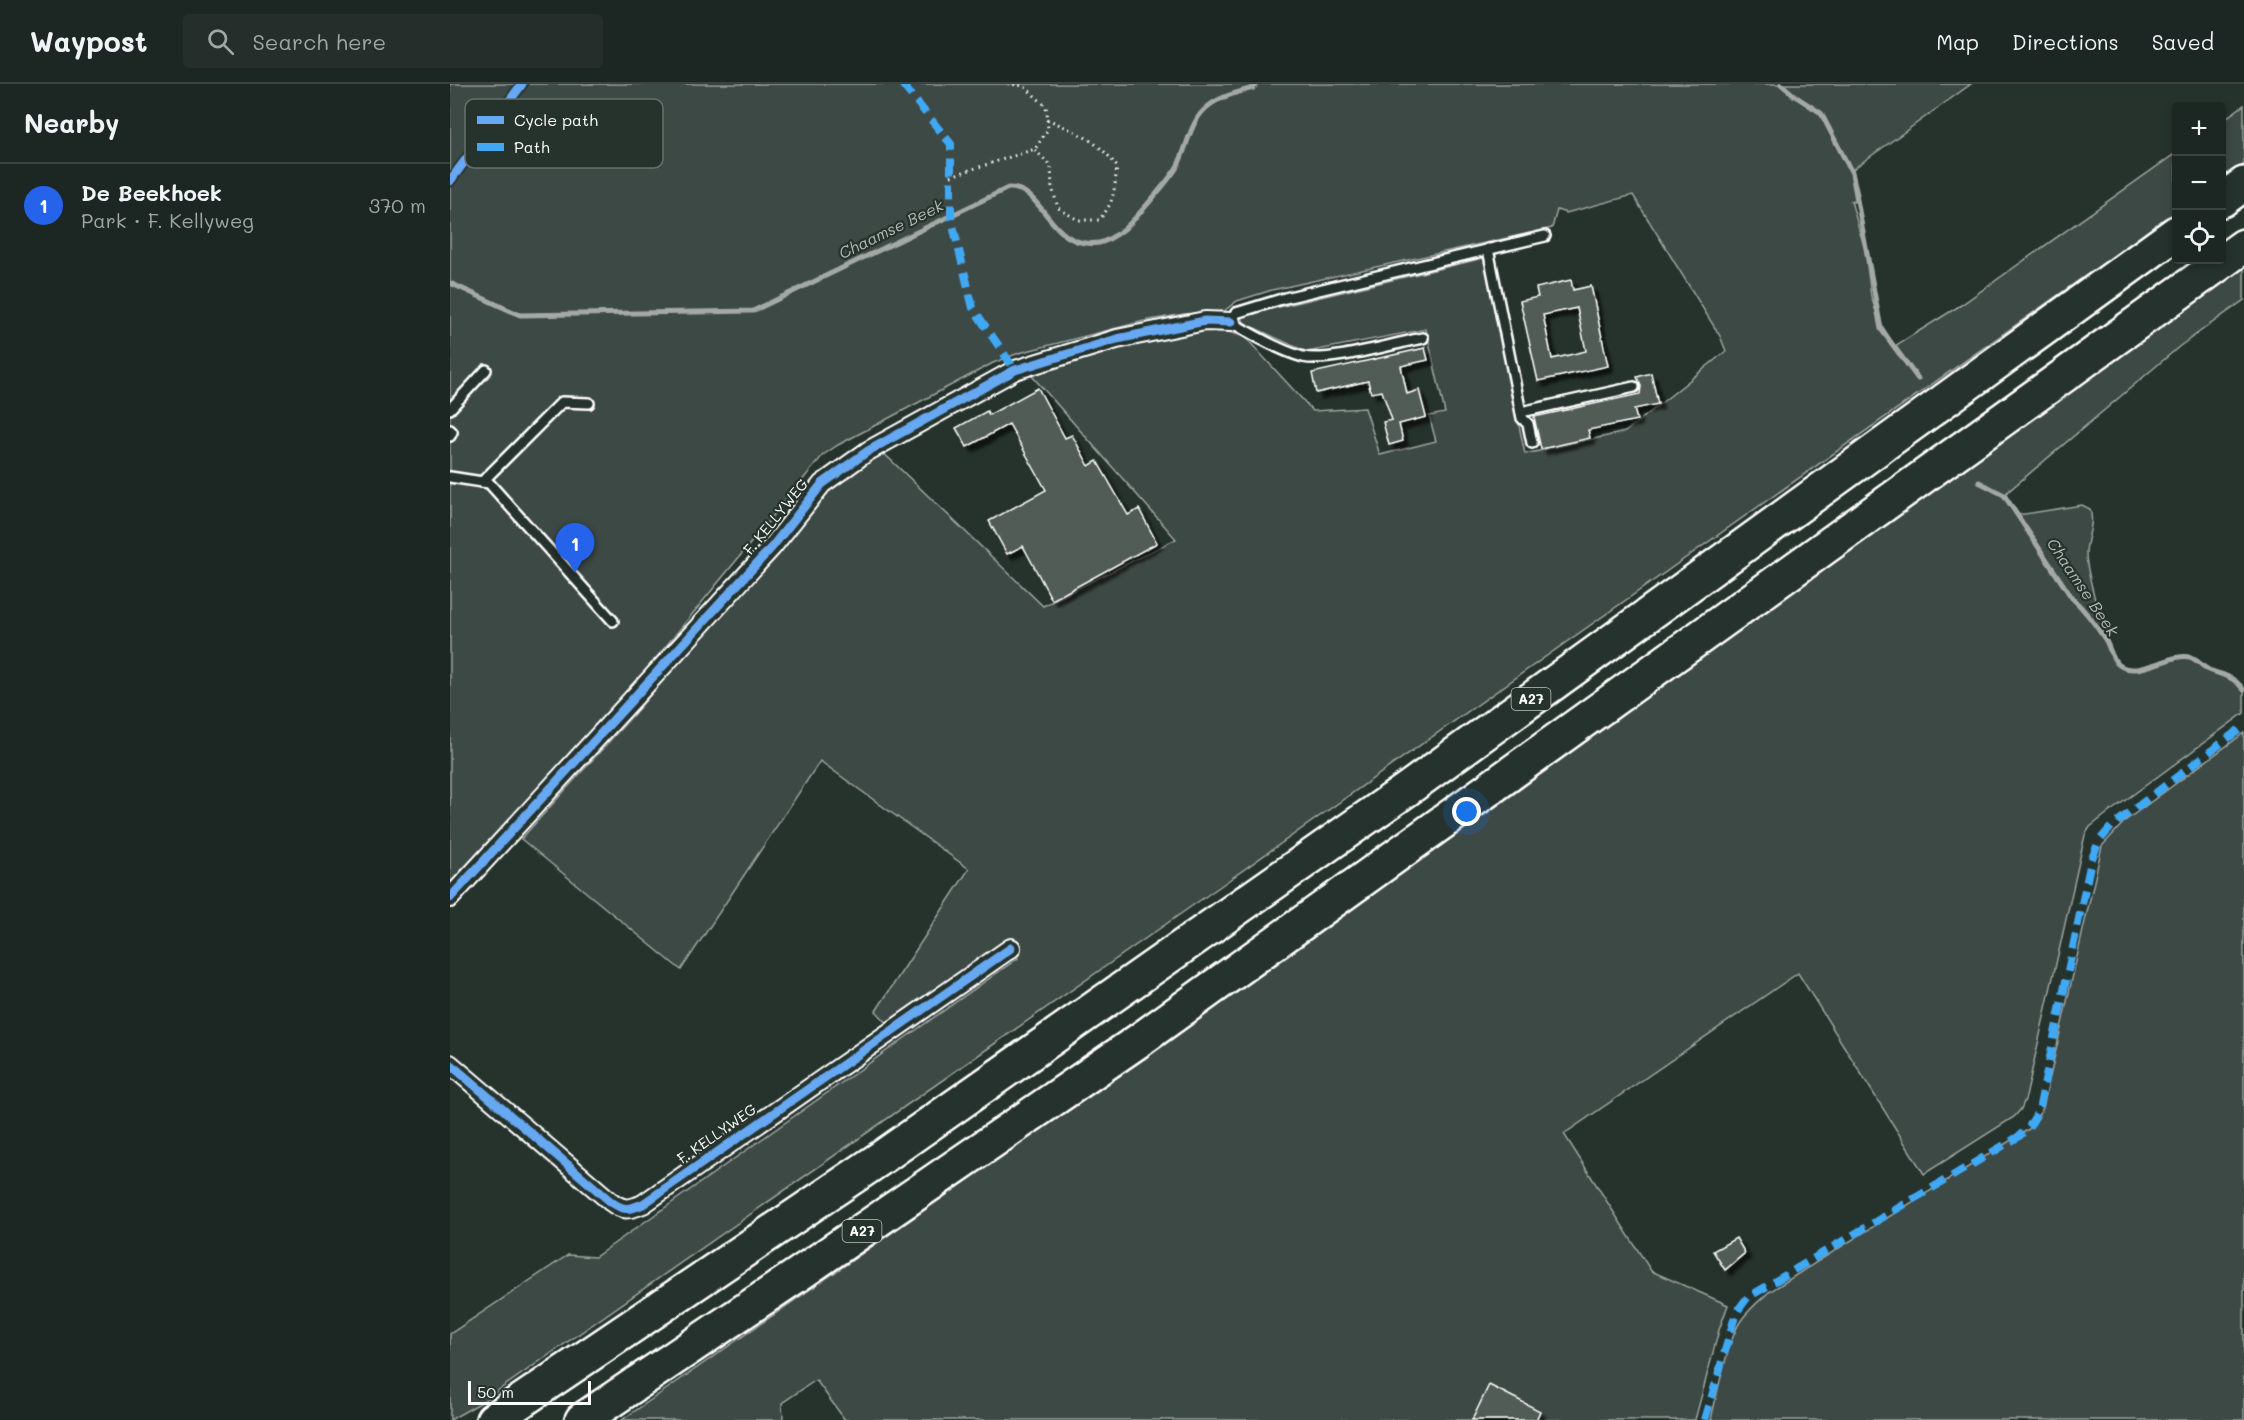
<!DOCTYPE html>
<meta charset="utf-8">
<style>
body{margin:0;font-family:Mali,sans-serif;background:#252e2a;color:#f1f3f6}
.controls{position:absolute;right:18px;top:18px;display:grid;overflow:hidden;border-radius:6px;box-shadow:0 3px 9px #0003}
.controls button{width:54px;height:54px;display:grid;place-items:center;padding:0;border:0;border-bottom:2px solid #3a4340;background:#1c2622;color:#f1f3f6;font:30px sans-serif}
.scale{position:absolute;left:18px;bottom:15px;width:123px;box-sizing:border-box;padding-left:6px;border:3px solid #fff;border-top:0;font-size:16px;line-height:21px;white-space:nowrap;color:#fff;-webkit-text-stroke:4px #26332d;paint-order:stroke}
.you{position:absolute;left:1017px;top:728px;width:21px;height:21px;margin:-15px;border:4px solid #fff;border-radius:50%;background:#1a73e8;box-shadow:0 0 0 9px #1a73e833}
.badge{display:grid;place-items:center;width:39px;height:39px;border-radius:50%;background:#2563eb;color:#fff;font-size:20px;font-weight:700}
.pin{position:absolute;translate:-50% -50px;filter:drop-shadow(0 2px 3px #0008)}
.pin::after{content:'';position:absolute;top:32px;width:21px;height:18px;background:inherit;clip-path:polygon(0 0,100% 0,50% 100%)}
.list{margin:0;padding:0;list-style:none}
h2{display:flex;justify-content:space-between;align-items:center;height:78px;margin:0;padding:0 24px;font-size:26px}
h2 small{font-size:20px;font-weight:400;color:#a0a5a5}
.list li{display:grid;grid-template-columns:39px 1fr auto;gap:18px;align-items:center;box-sizing:border-box;height:84px;padding:0 24px;border-top:2px solid #3a4340}
.list b{display:block;font-size:22px;white-space:nowrap}
.list p{margin:0;font-size:20px;white-space:nowrap;color:#a0a5a5}
.list em{font-size:20px;font-style:normal;color:#a0a5a5}
.icon{flex:none;width:33px;height:33px;fill:none;stroke:currentColor;stroke-width:2;stroke-linecap:round;stroke-linejoin:round}
.map{position:relative;flex:none;width:1794px;height:1336px;overflow:hidden}
header{display:flex;align-items:center;gap:36px;box-sizing:border-box;height:84px;padding:0 30px;background:#1c2622;border-bottom:2px solid #3a4340}
header strong{font-size:28px}
nav{display:flex;gap:33px;margin-inline-start:auto;font-size:21px}
.search{width:420px;height:54px;background:#252e2a;display:flex;align-items:center;gap:15px;box-sizing:border-box;padding:0 21px;border-radius:6px;color:#a0a5a5;font-size:22px}
main{display:flex}
aside{flex:1;background:#1c2622}
.map>svg:first-child{display:block}
.green{fill:#3e4944;stroke:#9ea4a2;stroke-width:1.5}
.lines{fill:none;stroke-linecap:round;stroke-linejoin:round}
.stream{stroke:#a4a9a7;stroke-width:5}
.building{fill:#515c57;stroke:#fff;stroke-width:1.5;fill-rule:evenodd;filter:url(#shadow)}
.service-casing{stroke:#fff;stroke-width:14}
.minor-casing{stroke:#fff;stroke-width:22}
.motorway-casing{stroke:#fff;stroke-width:38}
.path{stroke:#fff;stroke-width:3;stroke-dasharray:1.5 4.5;stroke-linecap:butt}
.service{stroke:#26332d;stroke-width:9}
.minor{stroke:#26332d;stroke-width:18}
.motorway{stroke:#26332d;stroke-width:33}
.quiet{stroke:#3fa9f5;stroke-width:8;stroke-dasharray:15 8;stroke-linecap:butt}
.cycleway-casing{stroke:#26332d;stroke-width:13}
.cycleway{stroke:#66a8f1;stroke-width:9}
.labels{text-anchor:middle;stroke-width:4.5;stroke-linejoin:round;paint-order:stroke}
.shield{fill:#26332d;stroke:#bec2c0;stroke-width:1.5}
.shield-label{font-size:14px;font-weight:bold;fill:#fff}
.street-label{font-size:15px;fill:#fff;stroke:#26332d}
.water-label{font-size:16px;font-style:italic;fill:#b3b8b6;stroke:#26332d}
.key{fill:#26332d;stroke:#67706c;stroke-width:1.5}
.key-label{font-size:16px;fill:#fff}
</style>
<header>
<strong>Waypost</strong>
<div class="search"><svg class="icon" aria-label="search" viewBox="0 0 24 24"><circle cx="10" cy="10" r="6"/><path d="M15 15l6 6"/></svg>Search here</div>
<nav><a>Map</a><a>Directions</a><a>Saved</a></nav>
</header>
<main>
<aside>
<h2>Nearby<small></small></h2>
<ul class="list">
<li><span class="badge">1</span><div><b>De Beekhoek</b><p>Park · F. Kellyweg</p></div><em>370 m</em></li>
</ul>
</aside>
<div class="map">
<svg width="1794" height="1336" viewBox="0 0 1794 1336">
<defs>
<filter id="shadow"><feDropShadow dx="5.5" dy="5.5" stdDeviation="1.5" flood-color="#0009"/></filter>
</defs>
<rect width="100%" height="100%" fill="#26332d"/>
<filter id="ink" filterUnits="userSpaceOnUse"><feTurbulence type="fractalNoise" baseFrequency=".0167" numOctaves="2"/><feDisplacementMap in="SourceGraphic" scale="12" xChannelSelector="R" yChannelSelector="G"/><feConvolveMatrix kernelMatrix="1 2 1 2 8 2 1 2 1" color-interpolation-filters="sRGB"/></filter>
<g filter="url(#ink)">
<g class="green">
<polygon points="0,0 1521,0 1403,85 1409,111 1404,118 1401,117 1415,166 1421,212 1429,237 1445,262 1511,221 1726,69 1726,128 772,801 30,1319 0,1336 0,1250 118,1171 145,1173 568,874 557,861 439,941 426,927 519,785 370,677 231,886 71,755 184,630 261,541 375,393 424,360 593,522 726,455 575,284 601,276 765,244 795,253 863,327 915,324 930,371 986,357 979,332 995,329 976,245 857,268 794,239 792,232 1034,174 1075,370 1175,348 1276,267 1270,252 1183,111 1116,129 1107,126 1102,144 822,206 787,217 774,227 734,230 694,237 569,269 543,279 388,361 373,371 175,612 0,803"/>
<polygon points="1794,21 1794,80 1772,96 1772,37"/>
<path d="M1794,183V216L1730,262L1554,411L1568,431L1632,421L1640,425C1645,441 1636,454 1636,470C1636,485 1658,572 1668,580C1687,596 1721,568 1740,573C1745,575 1751,581 1755,584C1761,587 1767,587 1773,589C1781,592 1789,599 1794,606V629L1654,732L1640,743L1635,751L1576,1013L1571,1025L1564,1033L1474,1090L1348,889L1114,1050L1201,1187L1278,1221L1269,1246L1245,1336H395L366,1296L332,1319L333,1336H172L554,1071L1050,720L1528,372Z"/>
<path d="M1794,649V1336H1261C1266,1313 1278,1256 1290,1238C1298,1226 1309,1217 1319,1208L1579,1045L1593,1024L1652,762L1675,737Z"/>
</g>
<g class="lines">
<g class="stream">
<polyline points="1331,0 1345,12 1371,29 1402,89 1431,245 1468,295"/>
<path d="M0,199L70,231L303,227L558,104C595,102 598,166 649,159C657,158 667,150 673,146C683,138 720,95 727,83C737,65 739,41 754,26C767,13 786,9 803,4L807,0"/>
<path d="M1529,398L1554,411L1622,514C1636,527 1646,541 1656,557C1660,564 1662,576 1669,581C1689,595 1721,568 1740,573C1747,575 1752,583 1759,586C1775,592 1783,592 1794,606"/>
</g>
</g>
<g class="building">
<path d="M1121,196L1123,206L1141,202L1158,282L1088,297L1070,217L1088,213L1086,204ZM1127,224L1136,267L1102,275L1093,231Z"/>
<polygon points="975,264 978,276 951,282 957,310 969,306 976,333 949,340 953,357 939,361 933,338 942,336 932,307 921,309 918,297 866,309 862,289"/>
<polygon points="1201,289 1208,320 1184,325 1187,336 1138,346 1140,354 1091,365 1084,333 1190,310 1191,302 1187,293"/>
<polygon points="588,304 615,354 622,351 639,382 647,377 678,431 689,425 707,459 602,516 573,462 557,470 539,437 596,406 559,340 517,363 506,344 537,327 539,331"/>
<polygon points="1286,1154 1295,1169 1275,1186 1263,1167"/>
<polygon points="1039,1301 1090,1327 1086,1336 1022,1336"/>
</g>
<g class="lines">
<defs>
<g id="service">
<polyline points="1038,165 1072,334 1078,340 1082,359"/>
<path d="M973,254C945,259 879,279 853,273C831,267 801,250 781,238L786,229L835,214L1095,152"/>
<polyline points="0,325 36,286"/>
<polyline points="1071,328 1184,303"/>
<polyline points="0,346 2,348 0,352"/>
<polyline points="0,393 39,399 163,537"/>
<polyline points="32,398 112,318 139,319"/>
</g>
<g id="minor">
<polyline points="0,814 322,463 372,400 418,367 565,286 667,255 755,237 781,238"/>
<path d="M0,980L160,1117C173,1127 179,1126 193,1120L561,864"/>
</g>
<g id="motorway">
<polyline points="1772,116 1794,100"/>
<polyline points="43,1336 431,1074 956,706 1726,149"/>
<polyline points="132,1336 349,1190 691,955 1794,162"/>
</g>
</defs>
<use href="#service" class="service-casing"/>
<use href="#minor" class="minor-casing"/>
<use href="#motorway" class="motorway-casing"/>
<g class="path">
<path d="M585,66L601,82L602,103L608,124L628,136H649C665,118 664,106 667,83C649,56 625,48 597,35"/>
<polyline points="501,92 585,65 598,45 596,22 574,2 558,0"/>
</g>
<use href="#service" class="service"/>
<use href="#minor" class="minor"/>
<use href="#motorway" class="motorway"/>
<g class="quiet">
<polyline points="452,0 501,60 501,133 523,224 565,286"/>
<polyline points="1255,1336 1286,1229 1297,1214 1568,1053 1579,1043 1589,1026 1641,777 1649,757 1662,742 1794,642"/>
</g>
<defs>
<g id="cycleway">
<polyline points="0,97 72,0"/>
<polyline points="0,814 322,463 372,400 418,367 565,286 667,255 755,237 781,238"/>
<path d="M0,980L160,1117C173,1127 179,1126 193,1120L561,864"/>
</g>
</defs>
<use href="#cycleway" class="cycleway-casing"/>
<use href="#cycleway" class="cycleway"/>
</g>
</g>
<g class="labels">
<g class="shield">
<rect x="1061.5" y="604" width="39" height="22" rx="4.5"/>
<rect x="392.5" y="1136" width="39" height="22" rx="4.5"/>
</g>
<g class="shield-label">
<text x="1081" y="620">A27</text>
<text x="412" y="1152">A27</text>
</g>
<g class="street-label">
<text transform="translate(326 433) rotate(-51)" y="5">F. KELLYWEG</text>
<text transform="translate(267 1050) rotate(-35)" y="5">F. KELLYWEG</text>
</g>
<g class="water-label">
<text transform="translate(441 145) rotate(-26)" y="6">Chaamse Beek</text>
<text transform="translate(1633 503) rotate(56)" y="6">Chaamse Beek</text>
</g>
</g>
<rect x="15" y="15" width="198" height="69" rx="9" class="key"/>
<rect x="27" y="32" width="27" height="8" fill="#66a8f1"/>
<rect x="27" y="59" width="27" height="8" fill="#3fa9f5"/>
<g class="key-label">
<text x="64" y="42">Cycle path</text>
<text x="64" y="69">Path</text>
</g>
</svg>
<div class="controls">
<button>+</button>
<button>−</button>
<button><svg class="icon" aria-label="locate" viewBox="0 0 24 24"><circle cx="12" cy="12" r="6"/><path d="M12 2v4M12 18v4M2 12h4M18 12h4"/></svg></button>
</div>
<div class="scale">50 m</div>
<div class="you"></div>
<div class="pin badge" style="left:125px;top:489px">1</div>
</div>
</main>
